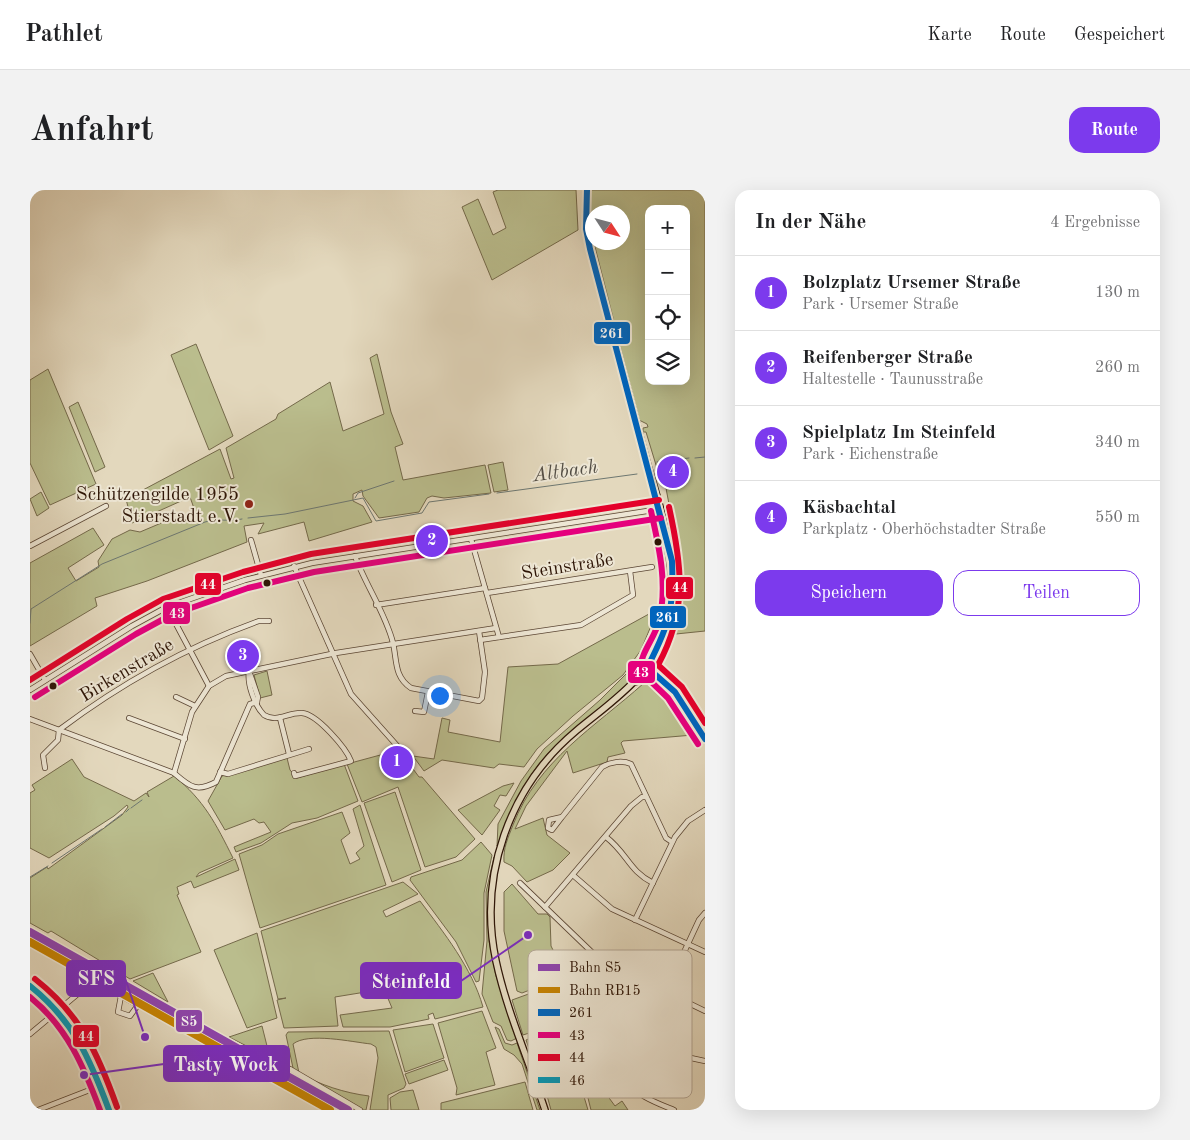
<!DOCTYPE html>
<html lang="de">
<meta charset="utf-8">
<style>
body{margin:0;font-family:"Old Standard TT",serif;background:#f2f2f2;color:#202124}
.controls{position:absolute;right:15px;top:15px;display:grid;overflow:hidden;border-radius:10px;box-shadow:0 5px 20px #0002}
.controls button{width:45px;height:45px;display:grid;place-items:center;padding:0;border:0;border-bottom:1px solid #e0e0e0;background:#fff;color:#202124;font:25px sans-serif}
.compass{position:absolute;left:555px;top:15px;width:45px;height:45px;border-radius:50%;background:#fff;box-shadow:0 5px 20px #0002;rotate:126deg}
.you{position:absolute;left:409px;top:505px;width:18px;height:18px;margin:-12px;border:4px solid #fff;border-radius:50%;background:#1a73e8;box-shadow:0 0 0 8px #1a73e833}
.badge{display:grid;place-items:center;width:32px;height:32px;border-radius:50%;background:#7c3aed;color:#fff;font-size:16px;font-weight:700}
.pin{position:absolute;translate:-50% -50%;border:2px solid #fff;box-shadow:0 1px 5px #0006}
.list{margin:0;padding:0;list-style:none}
h2{display:flex;justify-content:space-between;align-items:center;height:65px;margin:0;padding:0 20px;font-size:21px}
h2 small{font-size:16px;font-weight:400;color:#757577}
.list li{display:grid;grid-template-columns:32px 1fr auto;gap:15px;align-items:center;box-sizing:border-box;height:75px;padding:0 20px;border-top:1px solid #e0e0e0}
.list b{display:block;font-size:19px;white-space:nowrap}
.list p{margin:0;font-size:16px;white-space:nowrap;color:#757577}
.list em{font-size:16px;font-style:normal;color:#757577}
.actions{display:flex;gap:10px;padding:15px 20px}
.actions a{flex:1;padding:11px 0;border:1px solid #7c3aed;border-radius:15px;text-align:center;font-size:18px;color:#7c3aed}
.actions .main{background:#7c3aed;color:#fff}
.icon{flex:none;width:28px;height:28px;fill:none;stroke:currentColor;stroke-width:2;stroke-linecap:round;stroke-linejoin:round}
.map{position:relative;flex:none;width:675px;height:920px;overflow:hidden;border-radius:15px}
header{display:flex;align-items:center;gap:30px;box-sizing:border-box;height:70px;padding:0 25px;background:#fff;border-bottom:1px solid #e0e0e0}
header strong{font-size:24px}
nav{display:flex;gap:28px;margin-inline-start:auto;font-size:18px}
.intro{display:flex;align-items:center;justify-content:space-between;box-sizing:border-box;height:120px;padding:0 30px}
h1{margin:0;font-size:35px}
.button{padding:12px 22px;border-radius:15px;background:#7c3aed;color:#fff;font-size:18px;font-weight:700}
main{display:flex;gap:30px;padding:0 30px}
aside{flex:1;background:#fff;border-radius:15px;box-shadow:0 5px 20px #0002}
.map>svg:first-child{display:block}
.green{fill:#babd8d;stroke:#74694a;fill-rule:evenodd}
.lines{fill:none;stroke-linecap:round;stroke-linejoin:round}
.stream{stroke:#6d7771;stroke-width:1}
.minor-casing{stroke:#5b4634;stroke-width:6}
.major-casing{stroke:#2e1506;stroke-width:8}
.minor{stroke:#ede6d4;stroke-width:4.5}
.major{stroke:#e3d8bd;stroke-width:5.5}
.bus-1-casing{stroke:#ede6d4;stroke-width:10}
.bus-2-casing{stroke:#ede6d4;stroke-width:10}
.bus-3-casing{stroke:#ede6d4;stroke-width:10}
.bus-4-casing{stroke:#ede6d4;stroke-width:10}
.bus-1{stroke:#0065bd;stroke-width:6}
.bus-2{stroke:#e5007d;stroke-width:6}
.bus-3{stroke:#e4002b;stroke-width:6}
.bus-4{stroke:#059aba;stroke-width:6}
.rail-1-casing{stroke:#ede6d4;stroke-width:11}
.rail-2-casing{stroke:#ede6d4;stroke-width:11}
.rail-1{stroke:#8e44ad;stroke-width:8}
.rail-2{stroke:#c58202;stroke-width:8}
.poi-dot{fill:#8f2418;stroke:#ede6d4;stroke-width:2}
.bus-dot{fill:#2e1506;stroke:#ede6d4;stroke-width:2}
.labels{text-anchor:middle;stroke-width:4;stroke-linejoin:round;paint-order:stroke}
.poi-label{font-size:19px;fill:#2e1506;stroke:#ede6d4;text-anchor:end}
.street-label{font-size:19px;fill:#2e1506;stroke:#ede6d4}
.water-label{font-size:20px;font-style:italic;fill:#534e45;stroke:#ede6d4}
.key{fill:#ede6d4;stroke:#b4a796;stroke-width:1}
.key-label{font-size:14px;fill:#2e1506}
.leader{fill:none;stroke:#7b2cbf;stroke-width:2}
.callout-dot{fill:#7b2cbf;stroke:#ede6d4;stroke-width:2}
.callout{fill:#7b2cbf;stroke:#7b2cbf;stroke-width:2}
.callout-label{font-size:20px;text-anchor:middle;font-weight:bold;fill:#fff}
.line-badge{stroke:#ede6d4;stroke-width:2}
.badge-label{font-size:14px;text-anchor:middle;font-weight:bold;fill:#fff}
</style>
<header>
<strong>Pathlet</strong>
<nav><a>Karte</a><a>Route</a><a>Gespeichert</a></nav>
</header>
<div class="intro"><h1>Anfahrt</h1><a class="button">Route</a></div>
<main>
<div class="map">
<svg width="675" height="920" viewBox="0 0 675 920">
<rect width="100%" height="100%" fill="#e3d8bd"/>
<filter id="stains"><feTurbulence type="fractalNoise" baseFrequency=".004" numOctaves="4"/><feColorMatrix values="0 0 0 0 .2 0 0 0 0 .09 0 0 0 0 .02 0 0 0 .5 -.17"/></filter>
<radialGradient id="worn" r=".72"><stop offset=".6" stop-color="#630" stop-opacity="0"/><stop offset="1" stop-color="#630" stop-opacity=".3"/></radialGradient>
<g class="green">
<polygon points="468,0 546,0 548,40 462,90 432,17 448,9 463,45 476,38 463,2"/>
<path d="M560,0H675V441L646,444L655,403H652L651,377L635,293L626,275L616,242H613V238L618,237L617,234L609,230L564,53L592,52V22H562V44L560,25ZM619,19H656V191H619Z"/>
<polygon points="166,154 203,246 179,260 141,165"/>
<polygon points="347,164 361,222 373,254 365,257 373,290 455,275 461,303 414,308 402,306 397,308 389,322 349,328 333,306 332,300 323,304 323,311 333,316 342,332 279,351 274,332 228,344 234,333 214,336 217,352 117,391 65,408 67,416 0,456 0,373 63,338 74,355 38,378 46,391 69,377 68,371 82,349 100,340 110,342 136,331 166,324 160,307 102,333 96,309 190,259 201,289 204,288 196,258 246,229 248,224 300,192 313,241 354,224 340,168"/>
<polygon points="18,179 66,294 20,315 0,273 0,190"/>
<polygon points="48,212 75,277 65,282 39,217"/>
<polygon points="473,272 478,300 464,302 458,275"/>
<polygon points="11,302 19,318 7,326 0,309"/>
<path d="M622,327H625C628,341 633,354 635,368C645,416 627,469 590,502C563,526 530,546 508,575C490,599 479,629 467,656L468,634L491,591L514,559L570,510L603,477L619,454L631,421L632,384Z"/>
<polygon points="628,419 611,460 593,485 543,526 507,559 494,577 469,574 464,578 412,570 394,581 383,566 404,569 412,528 420,530 418,542 470,552 478,477 528,474"/>
<polygon points="237,481 242,505 230,508 224,485"/>
<path d="M620,491L637,502L664,541L663,545L593,551L591,553L595,563L578,567L577,572L543,583L537,561L496,616L485,639L513,628L517,645L540,663L523,680L497,692L482,676L474,672C473,658 478,648 483,635C508,570 565,537 614,493Z"/>
<polygon points="354,564 355,567 372,564 389,587 392,587 445,649 426,667 395,677 368,597 332,612 317,574"/>
<polygon points="257,568 260,580 267,588 314,574 328,611 287,628 262,633 231,653 206,662 204,657 241,642 234,632 229,633 224,629 195,640 178,611 192,586"/>
<path d="M42,569L54,587L104,611L116,603L119,607L117,602L144,586C174,610 186,634 203,668L169,683L166,687L205,669L209,680L164,698L161,691L147,697L149,704L147,705L171,762L100,789L21,741L18,743L0,733V688L17,677L18,679L92,625L98,617L97,615L84,626L19,668L0,658V603L5,600L2,595Z"/>
<polygon points="484,593 476,606 470,605 464,616 470,620 452,645 428,620 473,596"/>
<polygon points="365,602 391,680 362,692 334,613"/>
<polygon points="330,615 356,695 230,738 209,664 232,655 248,644 312,622 320,643 311,650 320,674 330,669 326,663 334,656 323,619"/>
<polygon points="451,652 462,665 454,703 454,750 449,791 446,792 426,752 380,690 381,687 432,670"/>
<polygon points="464,667 460,706 459,751 466,786 487,848 481,851 477,850 471,836 463,832 452,804 457,751 456,702"/>
<path d="M373,692L388,704L353,721L356,727L390,711C414,743 442,778 453,817L405,829L403,823L398,825L399,829L360,837H313L310,825L362,818L354,799L305,807L308,836L254,838L247,810L256,808L248,809L231,741Z"/>
<polygon points="482,694 508,724 517,724 520,727 521,756 536,786 492,803 487,801 474,741 474,702"/>
<polygon points="227,743 247,828 217,838 184,760"/>
<polygon points="123,783 138,812 103,791"/>
<path d="M540,789L548,826C530,833 512,839 493,845L482,810Z"/>
<polygon points="452,821 466,858 456,862 465,895 426,905 427,898 408,833"/>
<polygon points="403,834 414,868 375,882 363,840"/>
<polygon points="232,836 240,868 199,847"/>
<polygon points="465,837 469,839 475,853 482,855 487,853 510,920 507,920 492,874 484,865 474,859"/>
<polygon points="529,837 533,840 549,887 534,893 539,904 542,902 540,894 549,890 558,920 521,920 516,902 514,902 496,850"/>
<path d="M359,841L376,894L374,898L358,905V920H340L348,868L346,857L341,854C322,852 278,842 263,854L269,883C290,895 315,903 339,906L336,920H322L239,873L260,880L263,878L256,845L258,842Z"/>
<polygon points="414,870 418,880 379,894 375,884"/>
<polygon points="495,892 503,920 411,920 411,913"/>
<polygon points="571,897 585,916 592,911 598,920 561,920 557,904"/>
<polygon points="383,900 389,920 361,920 360,908 370,902"/>
</g>
<g class="lines">
<g class="stream">
<polyline points="665,268 675,267"/>
<polyline points="627,272 659,268"/>
<polyline points="467,303 607,284"/>
<polyline points="325,308 328,303 364,291"/>
<polyline points="218,328 255,324 333,308 346,331 392,323 399,312 459,304"/>
<path d="M0,433L1,419L72,374L175,332C187,328 199,332 212,329"/>
<polyline points="101,618 112,610"/>
<polyline points="96,622 99,619"/>
<polyline points="75,637 92,624"/>
<polyline points="22,673 72,639"/>
<polyline points="0,687 18,676"/>
</g>
<defs>
<g id="minor">
<polyline points="441,349 469,447"/>
<polyline points="221,350 231,385"/>
<polyline points="0,356 76,316"/>
<path d="M325,366C335,394 356,424 363,453C367,470 364,487 381,498L449,511L452,508L455,482L449,441"/>
<polyline points="264,376 321,504 370,559"/>
<polyline points="457,403 622,377"/>
<polyline points="346,415 455,398"/>
<polyline points="137,417 179,496"/>
<polyline points="450,450 551,435 603,405 600,381"/>
<polyline points="0,464 15,490"/>
<polyline points="619,474 635,487 675,549"/>
<polyline points="619,474 622,483 637,493"/>
<path d="M219,481C217,493 224,515 234,525C247,533 258,522 272,523C287,524 316,558 321,571L265,586L264,583"/>
<polyline points="219,481 228,507 227,512"/>
<polyline points="605,493 626,486"/>
<polyline points="0,500 102,436 137,417 215,390 282,373 630,319"/>
<polyline points="146,507 165,516"/>
<polyline points="385,521 394,522 398,502"/>
<polyline points="99,528 155,549"/>
<polyline points="250,528 259,564"/>
<path d="M0,529L144,583C159,596 166,603 186,592L220,514L227,512"/>
<path d="M15,578L13,565L28,550L29,540C90,494 156,457 229,431H239"/>
<polyline points="190,582 198,584 279,559"/>
<polyline points="144,583 162,522 179,496 196,486 306,463 466,438"/>
<path d="M532,627L522,640L518,638L519,630L532,627L572,577C580,572 592,570 601,574L636,648L642,652"/>
<path d="M576,647C597,663 599,681 623,693"/>
<polyline points="544,686 582,719 675,762"/>
<polyline points="490,693 570,770 675,821"/>
<polyline points="515,717 601,616 612,607 615,607"/>
<polyline points="605,730 645,647 658,631 675,620"/>
<path d="M570,770C567,775 564,778 563,784C560,807 581,873 595,890C607,906 627,913 644,920"/>
<path d="M0,796C47,829 60,869 79,920"/>
<polyline points="0,844 62,792 68,793 108,815 100,826 88,822 91,806"/>
<polyline points="622,851 647,865 675,871"/>
<polyline points="586,875 622,851 642,788 669,730 675,723"/>
<polyline points="260,879 330,920"/>
<polyline points="8,920 70,896"/>
</g>
<path id="major" d="M515,920C499,871 477,822 466,771C448,686 479,597 546,541C587,507 626,484 640,427C652,373 629,317 615,265C597,196 578,128 560,59L556,39L557,0"/>
</defs>
<use href="#minor" class="minor-casing"/>
<use href="#major" class="major-casing"/>
<use href="#minor" class="minor"/>
<use href="#major" class="major"/>
<defs>
<path id="bus-1" d="M557,0L556,39L560,59L642,371C644,417 640,433 619,474V479L645,502L675,549"/>
<g id="bus-2">
<path d="M621,321C629,357 638,394 629,431C625,448 610,463 610,481L638,508L668,554"/>
<polyline points="5,507 106,444 141,425 218,398 284,382 631,328"/>
<path d="M0,807C37,837 54,877 70,920"/>
</g>
<g id="bus-3">
<path d="M639,317C652,376 658,420 628,475L652,497L675,533"/>
<polyline points="0,490 97,429 133,409 213,382 281,364 629,310"/>
<path d="M5,789C51,825 68,864 87,917"/>
</g>
<path id="bus-4" d="M0,796C44,831 60,869 79,920"/>
</defs>
<use href="#bus-1" class="bus-1-casing"/>
<use href="#bus-2" class="bus-2-casing"/>
<use href="#bus-3" class="bus-3-casing"/>
<use href="#bus-4" class="bus-4-casing"/>
<use href="#bus-1" class="bus-1"/>
<use href="#bus-2" class="bus-2"/>
<use href="#bus-3" class="bus-3"/>
<use href="#bus-4" class="bus-4"/>
<defs>
<polyline id="rail-1" points="0,742 318,920"/>
<polyline id="rail-2" points="0,752 300,920"/>
</defs>
<use href="#rail-1" class="rail-1-casing"/>
<use href="#rail-2" class="rail-2-casing"/>
<use href="#rail-1" class="rail-1"/>
<use href="#rail-2" class="rail-2"/>
</g>
<circle class="poi-dot" cx="219" cy="314" r="5"/>
<g class="bus-dot">
<circle cx="628" cy="352" r="4.5"/>
<circle cx="237" cy="393" r="4.5"/>
<circle cx="23" cy="496" r="4.5"/>
</g>
<g class="labels">
<g class="poi-label">
<text x="209" y="310">Schützengilde 1955<tspan x="209" dy="22">Stierstadt e.V.</tspan></text>
</g>
<g class="street-label">
<text transform="translate(537 375) rotate(-9)" y="7">Steinstraße</text>
<text transform="translate(96 479) rotate(-31)" y="7">Birkenstraße</text>
</g>
<g class="water-label">
<text transform="translate(535 280) rotate(-8)" y="7">Altbach</text>
</g>
</g>
<rect x="498" y="760" width="164" height="148" rx="8" class="key"/>
<rect x="508" y="774" width="22" height="7" fill="#8e44ad"/>
<rect x="508" y="797" width="22" height="6" fill="#c58202"/>
<rect x="508" y="819" width="22" height="7" fill="#0065bd"/>
<rect x="508" y="842" width="22" height="6" fill="#e5007d"/>
<rect x="508" y="864" width="22" height="7" fill="#e4002b"/>
<rect x="508" y="887" width="22" height="6" fill="#059aba"/>
<g class="key-label">
<text x="539" y="782">Bahn S5</text>
<text x="539" y="805">Bahn RB15</text>
<text x="539" y="827">261</text>
<text x="539" y="850">43</text>
<text x="539" y="872">44</text>
<text x="539" y="895">46</text>
</g>
<path class="leader" d="M115 847L95 788M498 745L431 791M54 885L134 874"/>
<g class="callout-dot">
<circle cx="115" cy="847" r="5"/>
<circle cx="498" cy="745" r="5"/>
<circle cx="54" cy="885" r="5"/>
</g>
<g class="callout">
<rect x="37" y="771" width="58" height="35" rx="5"/>
<rect x="331" y="773" width="100" height="35" rx="5"/>
<rect x="134" y="856" width="125" height="35" rx="5"/>
</g>
<g class="callout-label">
<text x="66" y="795">SFS</text>
<text x="381" y="798">Steinfeld</text>
<text x="196" y="881">Tasty Wock</text>
</g>
<g class="line-badge">
<rect x="563" y="131" width="38" height="24" rx="5" fill="#0065bd"/>
<rect x="164" y="382" width="28" height="24" rx="5" fill="#e4002b"/>
<rect x="635" y="386" width="29" height="24" rx="5" fill="#e4002b"/>
<rect x="132" y="411" width="29" height="24" rx="5" fill="#e5007d"/>
<rect x="619" y="415" width="38" height="24" rx="5" fill="#0065bd"/>
<rect x="597" y="470" width="29" height="24" rx="5" fill="#e5007d"/>
<rect x="145" y="819" width="28" height="24" rx="5" fill="#8e44ad"/>
<rect x="42" y="834" width="28" height="24" rx="5" fill="#e4002b"/>
</g>
<g class="badge-label">
<text x="582" y="148">261</text>
<text x="178" y="399">44</text>
<text x="650" y="402">44</text>
<text x="147" y="428">43</text>
<text x="638" y="432">261</text>
<text x="611" y="487">43</text>
<text x="159" y="836">S5</text>
<text x="56" y="851">44</text>
</g>
<rect width="100%" height="100%" filter="url(#stains)"/>
<rect width="100%" height="100%" fill="url(#worn)"/>
</svg>
<div class="controls">
<button>+</button>
<button>−</button>
<button><svg class="icon" aria-label="locate" viewBox="0 0 24 24"><circle cx="12" cy="12" r="6"/><path d="M12 2v4M12 18v4M2 12h4M18 12h4"/></svg></button>
<button><svg class="icon" aria-label="layers" viewBox="0 0 24 24"><path d="M12 4l9 5-9 5-9-5zM3 14l9 5 9-5"/></svg></button>
</div>
<svg class="compass" viewBox="-18 -18 36 36"><path d="M0-13l5 13h-10z" fill="#e53935"/><path d="M0 13l5-13h-10z" fill="#757577"/></svg>
<div class="you"></div>
<div class="pin badge" style="left:367px;top:572px">1</div>
<div class="pin badge" style="left:402px;top:351px">2</div>
<div class="pin badge" style="left:213px;top:466px">3</div>
<div class="pin badge" style="left:643px;top:282px">4</div>
</div>
<aside>
<h2>In der Nähe<small>4 Ergebnisse</small></h2>
<ul class="list">
<li><span class="badge">1</span><div><b>Bolzplatz Ursemer Straße</b><p>Park · Ursemer Straße</p></div><em>130 m</em></li>
<li><span class="badge">2</span><div><b>Reifenberger Straße</b><p>Haltestelle · Taunusstraße</p></div><em>260 m</em></li>
<li><span class="badge">3</span><div><b>Spielplatz Im Steinfeld</b><p>Park · Eichenstraße</p></div><em>340 m</em></li>
<li><span class="badge">4</span><div><b>Käsbachtal</b><p>Parkplatz · Oberhöchstadter Straße</p></div><em>550 m</em></li>
</ul>
<div class="actions"><a class="main">Speichern</a><a>Teilen</a></div>
</aside>
</main>
